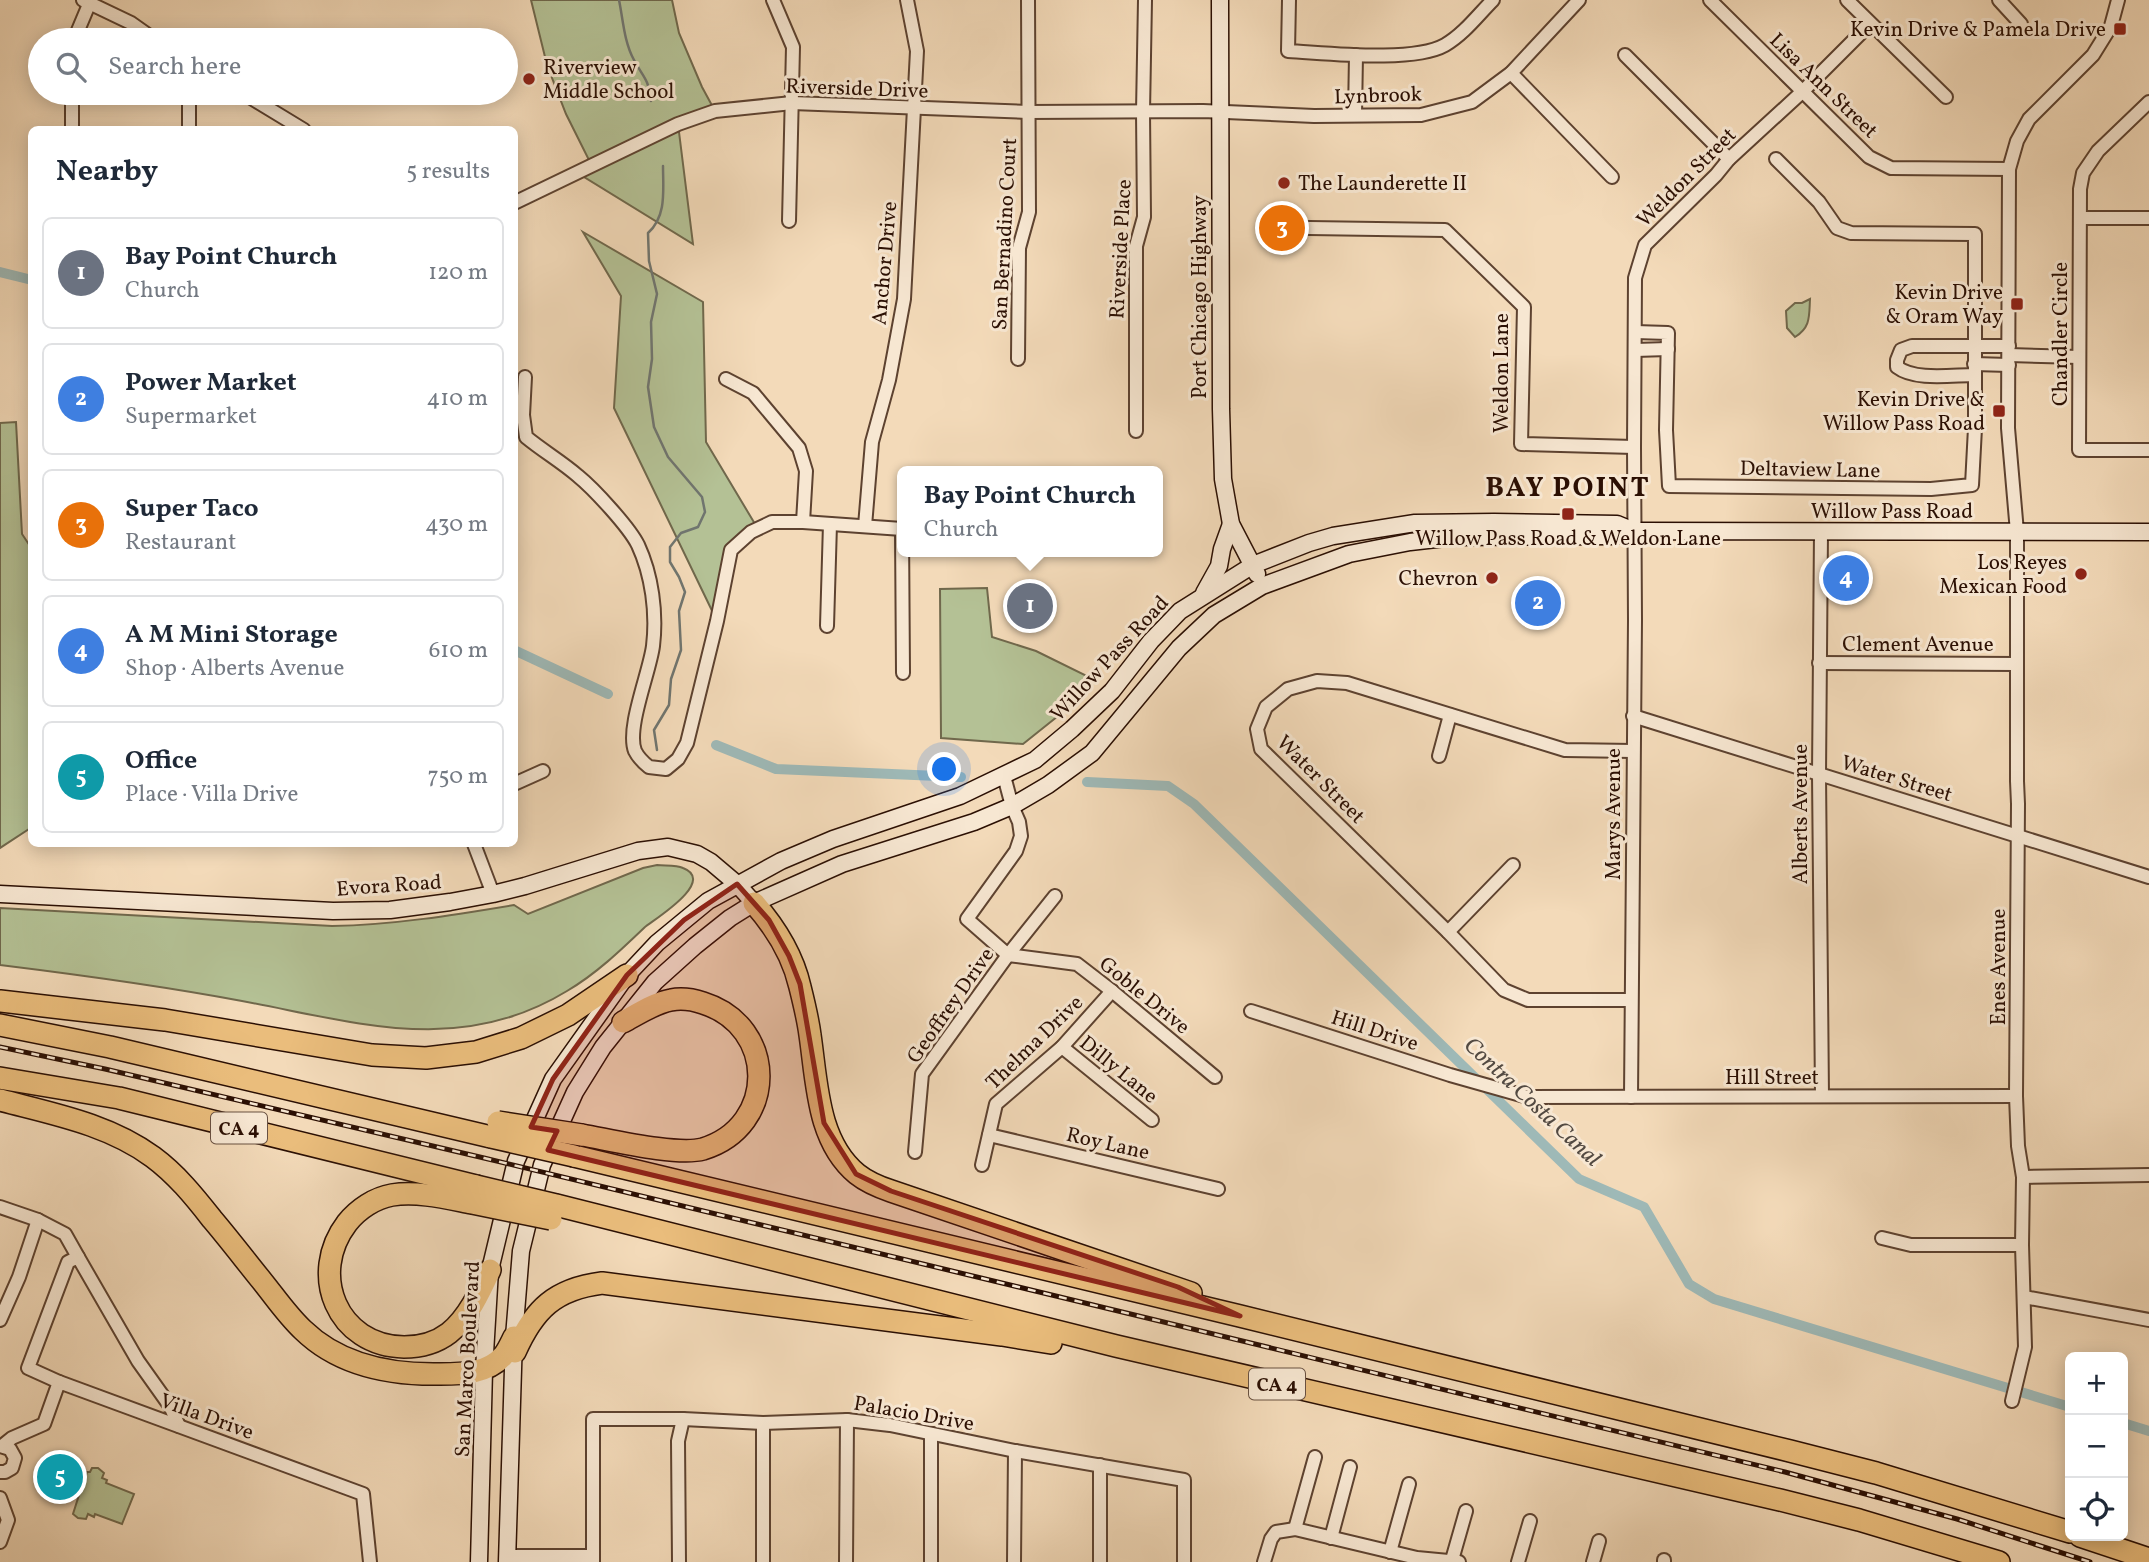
<!DOCTYPE html>
<meta charset="utf-8">
<style>
body{margin:0;font-family:Vollkorn,serif;background:#f2f2f3;color:#1f2937}
.controls{position:absolute;right:21px;bottom:21px;display:grid;overflow:hidden;border-radius:10px;box-shadow:0 4px 18px #0003}
.controls button{width:63px;height:63px;display:grid;place-items:center;padding:0;border:0;border-bottom:2px solid #e0e1e3;background:#fff;color:#1f2937;font:35px sans-serif}
.you{position:absolute;left:945px;top:770px;width:24px;height:24px;margin:-18px;border:5px solid #fff;border-radius:50%;background:#1a73e8;box-shadow:0 0 0 10px #1a73e833}
.badge{display:grid;place-items:center;width:46px;height:46px;border-radius:50%;background:#0f766e;color:#fff;font-size:23px;font-weight:700}
.pin{position:absolute;translate:-50% -50%;border:4px solid #fff;box-shadow:0 2px 7px #0006}
.popup{position:absolute;left:897px;top:466px;width:266px;height:91px;box-sizing:border-box;display:grid;place-content:center;border-radius:10px;background:#fff;filter:drop-shadow(0 2px 5px #0005);font-size:23px;white-space:nowrap;color:#747a83}
.popup b{font-size:26px;color:#1f2937}
.popup::after{content:'';position:absolute;left:50%;top:100%;margin-left:-14px;border:14px solid transparent;border-top-color:#fff}
.list{margin:0;padding:0;list-style:none}
h2{display:flex;justify-content:space-between;align-items:center;height:91px;margin:0;padding:0 28px;font-size:30px}
h2 small{font-size:23px;font-weight:400;color:#747a83}
.list li{display:grid;grid-template-columns:46px 1fr auto;gap:21px;align-items:center;box-sizing:border-box;height:112px;margin:0 14px 14px;padding:0 14px;border:2px solid #e0e1e3;border-radius:10px}
.list b{display:block;font-size:26px;white-space:nowrap}
.list p{margin:0;font-size:23px;white-space:nowrap;color:#747a83}
.list em{font-size:23px;font-style:normal;color:#747a83}
.icon{flex:none;width:38px;height:38px;fill:none;stroke:currentColor;stroke-width:2;stroke-linecap:round;stroke-linejoin:round}
.map{position:relative;flex:none;width:2149px;height:1562px;overflow:hidden}
.search{position:absolute;background:#fff;box-shadow:0 4px 18px #0003;left:28px;top:28px;width:490px;height:77px;display:flex;align-items:center;gap:18px;box-sizing:border-box;padding:0 24px;border-radius:38px;color:#747a83;font-size:26px}
.panel{position:absolute;background:#fff;box-shadow:0 4px 18px #0003;left:28px;top:126px;width:490px;height:721px;border-radius:10px}
.map>svg:first-child{display:block}
.green{fill:#b4c195;stroke:#70684c;stroke-width:2}
.lines{fill:none;stroke-linecap:round;stroke-linejoin:round}
.stream{stroke:#70756f;stroke-width:2.5}
.canal{stroke:#9eb9b7;stroke-width:10}
.street-casing{stroke:#5d4230;stroke-width:16}
.secondary-casing{stroke:#2b0f03;stroke-width:19}
.highway-casing{stroke:#2b0f03;stroke-width:24}
.street{stroke:#f7e7d2;stroke-width:12}
.secondary{stroke:#f7e7d2;stroke-width:16}
.highway{stroke:#eabd7c;stroke-width:21}
.rail-casing{stroke:#2b0f03;stroke-width:5}
.rail{stroke:#f7e7d2;stroke-width:2.5;stroke-dasharray:8;stroke-linecap:butt}
.highway-bridge-casing{stroke:#2b0f03;stroke-width:24;stroke-linecap:butt}
.highway-bridge{stroke:#eabd7c;stroke-width:21}
.marked{fill:#8f2418;fill-opacity:0.2;stroke:#8f2418;stroke-width:5;stroke-linejoin:round}
.poi-dot{fill:#8f2418;stroke:#f7e7d2;stroke-width:2.5}
.labels{text-anchor:middle;stroke-width:6;stroke-linejoin:round;paint-order:stroke}
.shield{fill:#f7e7d2;stroke:#685041;stroke-width:2}
.shield-label{font-size:19px;font-weight:bold;fill:#2b0f03}
.poi-label{font-size:21px;fill:#2b0f03;stroke:#f7e7d2;text-anchor:end}
.street-label{font-size:21px;fill:#2b0f03;stroke:#f7e7d2}
.water-label{font-size:23px;font-style:italic;fill:#534a42;stroke:#f7e7d2}
.district-label{font-size:28px;font-weight:bold;letter-spacing:2px;fill:#2b0f03;stroke:#f7e7d2}
</style>
<div class="map">
<svg width="2149" height="1562" viewBox="0 0 2149 1562">
<rect width="100%" height="100%" fill="#f3dab9"/>
<filter id="stains"><feTurbulence type="fractalNoise" baseFrequency=".00286" numOctaves="4"/><feColorMatrix values="0 0 0 0 .2 0 0 0 0 .09 0 0 0 0 .02 0 0 0 .5 -.17"/></filter>
<radialGradient id="worn" r=".72"><stop offset=".6" stop-color="#630" stop-opacity="0"/><stop offset="1" stop-color="#630" stop-opacity=".3"/></radialGradient>
<g class="green">
<polygon points="531,0 672,0 679,33 702,87 715,111 678,124 693,244 576,172 591,164 566,114 547,65"/>
<polygon points="583,232 703,302 706,442 758,529 731,550 717,621 614,408 621,296"/>
<path d="M1810,299C1809,316 1811,327 1795,337L1787,328L1786,311L1795,303H1802Z"/>
<polygon points="16,422 22,534 32,549 32,827 0,848 0,423"/>
<polygon points="987,588 992,637 1036,651 1095,680 1073,704 1023,744 941,738 940,589"/>
<path d="M657,865C665,866 676,865 683,868C717,881 655,919 645,927C621,950 596,974 567,991C459,1057 356,1022 242,1001C162,986 81,975 0,965V908L332,926C393,925 454,915 514,905L528,914L643,868Z"/>
<polygon points="92,1468 98,1468 104,1473 102,1478 107,1480 106,1483 134,1494 122,1524 95,1514 94,1517 88,1514 86,1519 78,1518 73,1514 79,1495 72,1492 76,1482 83,1485 87,1472 90,1472"/>
</g>
<g class="lines">
<g class="stream">
<path d="M619,0C623,19 624,42 634,60C644,79 648,77 651,101"/>
<path d="M657,750L654,730L669,705L671,679L681,650L679,611L685,592L679,577L670,562V547L681,533L698,527L705,512L702,497L668,457L654,427L648,387L652,359L651,322L657,294L649,261L648,233C667,216 663,190 663,166"/>
</g>
<g class="canal">
<polyline points="0,272 32,280"/>
<polyline points="514,650 608,694"/>
<polyline points="716,745 776,769 961,777"/>
<polyline points="1087,782 1168,786 1194,804 1579,1179 1644,1207 1689,1284 1714,1299 2070,1407"/>
<polyline points="2123,1423 2149,1431"/>
</g>
<defs>
<g id="street">
<polyline points="83,0 131,23 155,40"/>
<polyline points="773,0 793,47 789,221"/>
<path d="M1289,0L1288,51C1327,53 1413,63 1445,45C1464,34 1478,15 1493,0"/>
<polyline points="1710,0 1869,157 1891,168 2009,169"/>
<polyline points="1847,0 1946,97"/>
<polyline points="1999,0 2021,24"/>
<polyline points="74,40 90,2"/>
<polyline points="1625,55 1729,159"/>
<polyline points="1511,73 1612,177"/>
<polyline points="189,93 189,130"/>
<polyline points="239,93 248,96 304,130"/>
<polyline points="2149,102 2098,151 2083,173 2080,189 2079,450 2149,450"/>
<polyline points="1355,115 1356,55"/>
<polyline points="72,130 72,93"/>
<polyline points="514,203 678,124 715,111 792,103 1028,112 1203,111 1314,116 1421,115 1472,102 1511,73 1579,0"/>
<polyline points="2080,218 2149,218"/>
<polyline points="1309,228 1445,230 1524,307 1521,444 1634,447"/>
<polyline points="1635,332 1668,333 1666,430 1669,486 1931,489 1972,485 1975,428 1975,234 1851,233 1837,228 1819,202 1776,159"/>
<polyline points="1635,350 1668,349"/>
<polyline points="2009,355 2079,357"/>
<polyline points="1018,359 1019,248 1029,212 1028,0"/>
<polyline points="1974,364 2009,365"/>
<path d="M1975,375C1952,375 1915,381 1897,367V360L1901,350L1912,346H2009"/>
<path d="M525,377L523,415L526,437C543,451 562,462 578,476C594,489 629,527 638,545C652,575 657,613 653,646C650,671 626,728 635,751C638,757 644,763 649,767L666,769L678,759L687,743L717,621L731,550L751,532L772,522H803L902,529"/>
<polyline points="726,379 753,393 799,448 806,471 803,522"/>
<polyline points="1136,431 1136,246 1144,217 1143,112 1145,0"/>
<polyline points="865,526 872,442 889,380 904,299 917,51 907,0"/>
<polyline points="902,529 903,673"/>
<polyline points="1821,532 1819,774 1822,1096"/>
<polyline points="827,626 830,524"/>
<polyline points="1819,663 2017,664"/>
<polyline points="1633,716 2149,877"/>
<polyline points="1439,756 1450,715"/>
<polyline points="1004,776 1012,806 1019,822 1021,836 1016,851 967,919 1008,955 1077,964 1112,991 1215,1077"/>
<polyline points="514,784 543,771"/>
<polyline points="474,844 493,894"/>
<polyline points="1448,932 1513,865"/>
<polyline points="1631,1000 1528,1000 1504,990 1448,932 1261,749 1257,729 1266,707 1288,689 1317,681 1347,683 1565,750 1633,751"/>
<polyline points="1251,1011 1450,1075 1528,1097 2016,1096"/>
<polyline points="1062,1047 1152,1120"/>
<polyline points="1631,1097 1635,620 1634,447 1635,278 1645,245 1716,175 1729,159 1802,92 1870,24"/>
<polyline points="989,1135 1218,1189"/>
<polyline points="915,1152 922,1074 1008,955 1055,896"/>
<polyline points="982,1165 996,1104 1062,1047 1112,991"/>
<polyline points="2023,1177 2149,1175"/>
<polyline points="0,1207 38,1220 65,1234 78,1257"/>
<polyline points="1882,1238 1911,1245 2022,1245"/>
<polyline points="2024,1297 2149,1320"/>
<polyline points="0,1320 19,1277 38,1220"/>
<polyline points="59,1382 28,1368 68,1262 78,1257 138,1361 170,1406 179,1426"/>
<polyline points="2012,1401 2025,1347 2022,1245 2023,1177 2018,1146 2016,1096 2018,804 2017,781 2017,532 2008,428 2009,169 2017,141 2029,119 2093,55 2111,26 2118,0"/>
<polyline points="931,1434 931,1562"/>
<polyline points="0,1446 10,1449 15,1458 12,1468 5,1472 0,1472"/>
<polyline points="2,1446 12,1438 44,1424 59,1382 363,1494 370,1562"/>
<polyline points="0,1498 8,1520 0,1542"/>
<polyline points="1295,1529 1315,1457"/>
<polyline points="1331,1538 1350,1467"/>
<polyline points="1390,1552 1409,1484"/>
<polyline points="507,1556 593,1556"/>
<polyline points="1452,1560 1466,1511"/>
<polyline points="593,1562 593,1419 683,1419 763,1423 847,1420 890,1425 1015,1451 1184,1480 1184,1562"/>
<polyline points="679,1562 678,1441 683,1419"/>
<polyline points="763,1562 763,1423"/>
<polyline points="846,1562 847,1420"/>
<polyline points="1014,1562 1015,1451"/>
<polyline points="1100,1562 1100,1465"/>
<polyline points="1264,1562 1271,1539 1276,1532 1295,1529 1417,1558 1459,1562"/>
<polyline points="1518,1562 1530,1521"/>
<polyline points="1593,1562 1599,1541"/>
<polyline points="1664,1562 1664,1560"/>
</g>
<g id="secondary">
<polyline points="1220,0 1221,409 1223,479 1231,524 1257,574"/>
<polyline points="1204,593 1219,566 1222,549 1231,524"/>
<polyline points="0,894 333,911 390,910 450,902 493,894 525,886 638,851 668,847 697,854 711,862 737,884 754,903"/>
<polyline points="479,1562 484,1370 490,1270 516,1161 553,1079 627,975 657,943 708,901 781,861 833,839 960,796 1035,760 1072,729 1112,691 1151,641 1180,611 1253,565 1309,543 1333,536 1415,523 1494,522 1617,524 1634,531"/>
<polyline points="507,1562 514,1337 521,1251 542,1165 575,1092 603,1047 655,982 695,946 730,918 754,903 842,864 974,822 1012,806 1048,785 1092,753 1179,648 1214,615 1262,586 1349,554 1410,542 1454,537 1616,536 1634,531 2149,532"/>
</g>
<g id="highway">
<path d="M754,903C775,927 793,956 800,987C804,1003 808,1019 810,1035C817,1082 817,1141 857,1174C867,1182 879,1187 891,1191L1191,1293"/>
<polyline points="0,1001 165,1020 372,1055 426,1058 476,1052 521,1038 568,1015 627,975"/>
<polyline points="0,1025 110,1047 491,1137"/>
<polyline points="0,1078 119,1098 476,1186"/>
<path d="M0,1100C53,1114 108,1124 153,1157C176,1174 194,1196 212,1219C229,1239 245,1260 262,1281C275,1297 287,1315 303,1330C340,1366 390,1375 440,1374C462,1374 488,1374 504,1355C508,1350 511,1343 514,1337"/>
<path d="M582,1135C611,1140 677,1156 703,1149C778,1126 777,1026 703,1003C694,1000 681,998 671,1000C654,1003 638,1014 623,1022"/>
<polyline points="574,1156 1240,1316 1790,1451 1876,1473 2070,1532"/>
<path d="M472,1203C446,1198 418,1191 392,1195C375,1198 358,1209 347,1223C308,1274 337,1346 404,1347C419,1347 436,1343 449,1333C468,1318 480,1292 490,1270"/>
<polyline points="556,1205 1116,1346 1780,1500 1859,1520 1999,1562"/>
<path d="M515,1352C534,1309 555,1289 602,1283L1002,1335L1051,1343"/>
<polyline points="2080,1536 2149,1559"/>
</g>
</defs>
<use href="#street" class="street-casing"/>
<use href="#secondary" class="secondary-casing"/>
<use href="#highway" class="highway-casing"/>
<use href="#street" class="street"/>
<use href="#secondary" class="secondary"/>
<use href="#highway" class="highway"/>
<defs>
<polyline id="rail" points="0,1047 105,1069 484,1158 1785,1472 1957,1519 2090,1562"/>
</defs>
<use href="#rail" class="rail-casing"/>
<use href="#rail" class="rail"/>
<defs>
<g id="highway-bridge">
<polyline points="498,1122 582,1135"/>
<polyline points="491,1137 574,1156"/>
<polyline points="476,1186 556,1205"/>
<polyline points="472,1203 551,1219"/>
</g>
</defs>
<use href="#highway-bridge" class="highway-bridge-casing"/>
<use href="#highway-bridge" class="highway-bridge"/>
</g>
<path class="marked" d="M737,884L769,920L789,956L800,984L824,1123L856,1174L891,1191L1178,1287L1240,1316L548,1150L557,1131L531,1127L553,1079L627,975L684,920Z"/>
<g class="poi-dot">
<rect x="2113" y="22" width="14" height="14" rx="3.5"/>
<circle cx="529" cy="79" r="7"/>
<circle cx="1284" cy="183" r="7"/>
<rect x="2010" y="297" width="14" height="14" rx="3.5"/>
<rect x="1992" y="404" width="14" height="14" rx="3.5"/>
<rect x="1561" y="507" width="14" height="14" rx="3.5"/>
<circle cx="2081" cy="574" r="7"/>
<circle cx="1492" cy="578" r="7"/>
</g>
<g class="labels">
<g class="shield">
<rect x="211" y="1112.5" width="56" height="31" rx="5"/>
<rect x="1249" y="1368.5" width="56" height="31" rx="5"/>
</g>
<g class="shield-label">
<text x="239" y="1135">CA 4</text>
<text x="1277" y="1391">CA 4</text>
</g>
<g class="poi-label">
<text x="2106" y="36">Kevin Drive &amp; Pamela Drive</text>
<text x="543" y="74" text-anchor="start">Riverview<tspan x="543" dy="24">Middle School</tspan></text>
<text x="1298" y="190" text-anchor="start">The Launderette II</text>
<text x="2003" y="299">Kevin Drive<tspan x="2003" dy="24">&amp; Oram Way</tspan></text>
<text x="1985" y="406">Kevin Drive &amp;<tspan x="1985" dy="24">Willow Pass Road</tspan></text>
<text x="1568" y="545" text-anchor="middle">Willow Pass Road &amp; Weldon Lane</text>
<text x="2067" y="569">Los Reyes<tspan x="2067" dy="24">Mexican Food</tspan></text>
<text x="1478" y="585">Chevron</text>
</g>
<g class="street-label">
<text transform="translate(1824 85) rotate(44)" y="7">Lisa Ann Street</text>
<text transform="translate(857 88) rotate(2)" y="7">Riverside Drive</text>
<text transform="translate(1378 95) rotate(-2)" y="7">Lynbrook</text>
<text transform="translate(1686 177) rotate(-45)" y="7">Weldon Street</text>
<text transform="translate(1004 234) rotate(-87)" y="7">San Bernadino Court</text>
<text transform="translate(1120 249) rotate(-87)" y="7">Riverside Place</text>
<text transform="translate(884 263) rotate(-85)" y="7">Anchor Drive</text>
<text transform="translate(1199 297) rotate(-90)" y="7">Port Chicago Highway</text>
<text transform="translate(2060 334) rotate(-90)" y="7">Chandler Circle</text>
<text transform="translate(1501 373) rotate(-90)" y="7">Weldon Lane</text>
<text transform="translate(1810 469) rotate(1)" y="7">Deltaview Lane</text>
<text x="1892" y="518">Willow Pass Road</text>
<text x="1918" y="651">Clement Avenue</text>
<text transform="translate(1109 658) rotate(-47)" y="7">Willow Pass Road</text>
<text transform="translate(1897 778) rotate(17)" y="7">Water Street</text>
<text transform="translate(1321 779) rotate(45)" y="7">Water Street</text>
<text transform="translate(1613 814) rotate(-90)" y="7">Marys Avenue</text>
<text transform="translate(1800 814) rotate(-90)" y="7">Alberts Avenue</text>
<text transform="translate(389 885) rotate(-4)" y="7">Evora Road</text>
<text transform="translate(1998 967) rotate(-90)" y="7">Enes Avenue</text>
<text transform="translate(1145 995) rotate(39)" y="7">Goble Drive</text>
<text transform="translate(950 1005) rotate(-55)" y="7">Geoffrey Drive</text>
<text transform="translate(1375 1030) rotate(18)" y="7">Hill Drive</text>
<text transform="translate(1034 1042) rotate(-44)" y="7">Thelma Drive</text>
<text transform="translate(1119 1069) rotate(39)" y="7">Dilly Lane</text>
<text x="1772" y="1084">Hill Street</text>
<text transform="translate(1108 1143) rotate(13)" y="7">Roy Lane</text>
<text transform="translate(467 1359) rotate(-87)" y="7">San Marco Boulevard</text>
<text transform="translate(914 1413) rotate(10)" y="7">Palacio Drive</text>
<text transform="translate(207 1416) rotate(20)" y="7">Villa Drive</text>
</g>
<g class="water-label">
<text transform="translate(1533 1101) rotate(43)" y="8">Contra Costa Canal</text>
</g>
<g class="district-label">
<text x="1568" y="496">BAY POINT</text>
</g>
</g>
<rect width="100%" height="100%" filter="url(#stains)"/>
<rect width="100%" height="100%" fill="url(#worn)"/>
</svg>
<div class="controls">
<button>+</button>
<button>−</button>
<button><svg class="icon" aria-label="locate" viewBox="0 0 24 24"><circle cx="12" cy="12" r="6"/><path d="M12 2v4M12 18v4M2 12h4M18 12h4"/></svg></button>
</div>
<div class="you"></div>
<div class="pin badge" style="left:1030px;top:606px;background:#6b7280">1</div>
<div class="popup"><b>Bay Point Church</b>Church</div>
<div class="pin badge" style="left:1538px;top:603px;background:#3f7fe0">2</div>
<div class="pin badge" style="left:1282px;top:228px;background:#e8710a">3</div>
<div class="pin badge" style="left:1846px;top:578px;background:#3f7fe0">4</div>
<div class="pin badge" style="left:60px;top:1477px;background:#0f9aa8">5</div>
<div class="search"><svg class="icon" aria-label="search" viewBox="0 0 24 24"><circle cx="10" cy="10" r="6"/><path d="M15 15l6 6"/></svg>Search here</div>
<section class="panel">
<h2>Nearby<small>5 results</small></h2>
<ul class="list">
<li><span class="badge" style="background:#6b7280">1</span><div><b>Bay Point Church</b><p>Church</p></div><em>120 m</em></li>
<li><span class="badge" style="background:#3f7fe0">2</span><div><b>Power Market</b><p>Supermarket</p></div><em>410 m</em></li>
<li><span class="badge" style="background:#e8710a">3</span><div><b>Super Taco</b><p>Restaurant</p></div><em>430 m</em></li>
<li><span class="badge" style="background:#3f7fe0">4</span><div><b>A M Mini Storage</b><p>Shop · Alberts Avenue</p></div><em>610 m</em></li>
<li><span class="badge" style="background:#0f9aa8">5</span><div><b>Office</b><p>Place · Villa Drive</p></div><em>750 m</em></li>
</ul>
</section>
</div>
